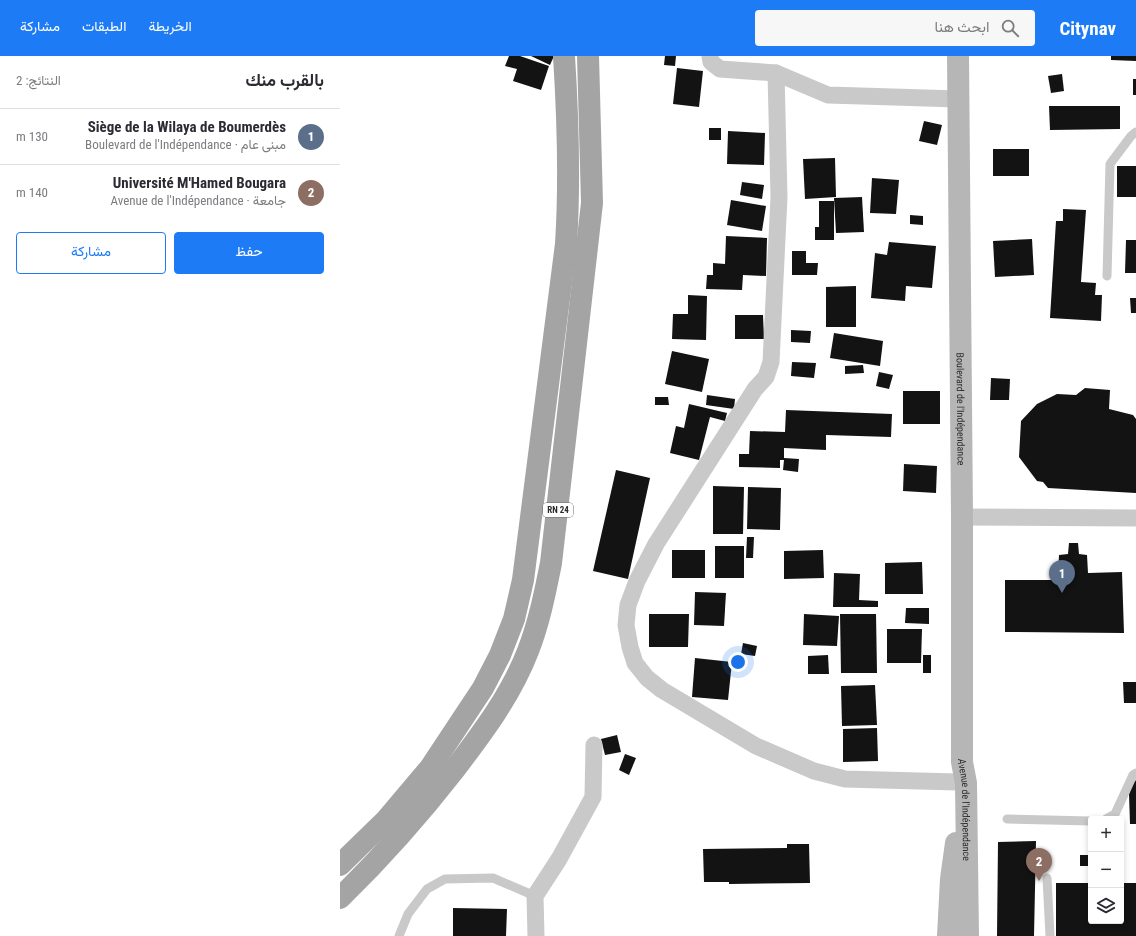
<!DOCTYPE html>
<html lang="ar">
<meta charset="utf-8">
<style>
body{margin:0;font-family:"Roboto Condensed",Vazirmatn,sans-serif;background:#f7f7f7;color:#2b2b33;direction:rtl}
.controls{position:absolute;right:12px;bottom:12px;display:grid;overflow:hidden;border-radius:4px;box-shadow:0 2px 6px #0003}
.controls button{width:36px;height:36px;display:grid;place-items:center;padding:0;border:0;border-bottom:1px solid #e1e1e2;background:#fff;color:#2b2b33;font:20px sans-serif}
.you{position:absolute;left:398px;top:606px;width:14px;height:14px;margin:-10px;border:3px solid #fff;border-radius:50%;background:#1a73e8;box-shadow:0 0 0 6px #1a73e833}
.badge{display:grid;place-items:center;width:26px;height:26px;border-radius:50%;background:#1d7bf5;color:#fff;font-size:13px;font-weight:700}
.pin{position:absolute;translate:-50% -33px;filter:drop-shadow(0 1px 2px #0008)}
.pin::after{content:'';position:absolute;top:21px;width:14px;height:12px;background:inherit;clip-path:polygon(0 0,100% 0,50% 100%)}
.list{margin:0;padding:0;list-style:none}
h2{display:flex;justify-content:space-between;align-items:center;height:52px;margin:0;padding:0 16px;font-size:17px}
h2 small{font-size:13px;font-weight:400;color:#7c7c81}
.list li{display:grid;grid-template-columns:26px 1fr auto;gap:12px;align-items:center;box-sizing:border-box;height:56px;padding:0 16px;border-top:1px solid #e1e1e2}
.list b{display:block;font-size:15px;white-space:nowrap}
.list p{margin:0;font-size:13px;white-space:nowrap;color:#7c7c81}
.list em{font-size:13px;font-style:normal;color:#7c7c81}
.actions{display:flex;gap:8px;padding:12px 16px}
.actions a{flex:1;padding:9px 0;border:1px solid #1d7bf5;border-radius:4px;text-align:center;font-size:14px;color:#1d7bf5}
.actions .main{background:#1d7bf5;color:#fff}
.icon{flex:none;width:22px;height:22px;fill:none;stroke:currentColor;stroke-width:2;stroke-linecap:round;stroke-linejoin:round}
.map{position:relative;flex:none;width:796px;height:880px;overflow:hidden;direction:ltr}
header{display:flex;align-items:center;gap:24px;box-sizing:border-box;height:56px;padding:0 20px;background:#1d7bf5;color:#fff}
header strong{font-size:19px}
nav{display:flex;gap:22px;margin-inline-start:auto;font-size:14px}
.search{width:280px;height:36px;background:#f7f7f7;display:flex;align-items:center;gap:10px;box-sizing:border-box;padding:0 14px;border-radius:4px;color:#7c7c81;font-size:15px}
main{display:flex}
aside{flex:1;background:#fff}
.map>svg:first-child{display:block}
.building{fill:#131313}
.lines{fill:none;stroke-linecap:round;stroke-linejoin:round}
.service{stroke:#c9c9c9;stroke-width:9}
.minor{stroke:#c9c9c9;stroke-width:17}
.secondary{stroke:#b6b6b6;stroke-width:22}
.primary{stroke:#a4a4a4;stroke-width:22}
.labels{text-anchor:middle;stroke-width:4;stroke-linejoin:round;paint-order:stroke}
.shield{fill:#fff;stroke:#6b6b6b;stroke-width:1}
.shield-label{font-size:9px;font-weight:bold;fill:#2c2c2c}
.street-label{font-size:10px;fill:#2c2c2c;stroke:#fff}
</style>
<header>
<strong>Citynav</strong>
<div class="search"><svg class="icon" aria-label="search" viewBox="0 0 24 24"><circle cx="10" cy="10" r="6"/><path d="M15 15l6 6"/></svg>ابحث هنا</div>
<nav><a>الخريطة</a><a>الطبقات</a><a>مشاركة</a></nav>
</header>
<main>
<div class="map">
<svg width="796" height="880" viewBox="0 0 796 880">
<rect width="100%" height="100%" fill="#fff"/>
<g class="building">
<polygon points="169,0 180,0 209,10 201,34 173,25 177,13 165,10"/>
<polygon points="191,0 214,0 210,9"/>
<polygon points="325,0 336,0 335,10 324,9"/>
<polygon points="771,0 796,0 796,5 771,4"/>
<polygon points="337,12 363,15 359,51 333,48"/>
<polygon points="722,18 724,35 711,37 708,20"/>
<rect x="793" y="23" width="3" height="16"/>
<polygon points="709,50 780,50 780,73 710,74"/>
<polygon points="584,65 602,69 597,89 579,85"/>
<rect x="369" y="72" width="12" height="12"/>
<polygon points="388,75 425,77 424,109 387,108"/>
<rect x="653" y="93" width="36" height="27"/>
<polygon points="495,102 496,141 465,143 463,103"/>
<rect x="777" y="110" width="19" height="31"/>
<polygon points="532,122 559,124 556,158 530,157"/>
<polygon points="402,126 424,129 422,143 400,139"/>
<polygon points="522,141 524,176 496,177 494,142"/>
<polygon points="391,144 426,150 422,175 387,169"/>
<polygon points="479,145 494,145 494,184 475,184 475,171 479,171"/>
<polygon points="723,153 746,154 741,226 756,227 755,239 762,239 761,265 710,262 716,165 723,165"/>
<polygon points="570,159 583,160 583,169 570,168"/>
<polygon points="386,180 427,182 426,220 403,219 402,234 366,233 367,219 373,219 373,207 385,208"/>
<polygon points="692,183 694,219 655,221 653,185"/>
<polygon points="786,184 796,184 796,217 785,217"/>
<polygon points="549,186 596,190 592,232 566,230 565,245 531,242 535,197 547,199"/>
<polygon points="452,195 466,195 466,207 478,207 477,219 452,219"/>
<polygon points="516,230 516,271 486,271 486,231"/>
<polygon points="348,239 367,240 366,284 332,283 333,258 348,258"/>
<polygon points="790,242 796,242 796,257 791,257"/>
<polygon points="395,259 423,259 424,283 395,283"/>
<polygon points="451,274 471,275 470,287 451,286"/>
<polygon points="494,277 543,285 540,310 490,302"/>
<polygon points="332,295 369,303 362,336 325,328"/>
<polygon points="452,306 476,307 474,322 451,320"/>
<polygon points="523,309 524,317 505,318 505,310"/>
<polygon points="539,316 553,319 549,333 536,330"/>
<polygon points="651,322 670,323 669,344 650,344"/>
<polygon points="745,332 770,334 769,353 793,359 796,363 796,437 708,432 703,426 697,425 679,401 681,365 697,348 717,338 736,339"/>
<rect x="563" y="335" width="37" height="33"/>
<polygon points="367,339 395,343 394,353 366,349"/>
<polygon points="315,341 328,341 329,349 315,349"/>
<polygon points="349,348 387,357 385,365 370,361 359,404 330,397 336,370 344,372"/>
<polygon points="446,354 552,358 551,381 486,379 486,394 444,392 444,402 459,403 458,416 443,414 444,404 440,404 440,412 399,411 399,398 409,398 410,375 445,376"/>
<polygon points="564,408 597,410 596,437 563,435"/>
<polygon points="276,414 310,422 288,523 253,515"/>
<polygon points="373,430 404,431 403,478 373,478"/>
<polygon points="408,431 441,432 440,474 407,473"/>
<polygon points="407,481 414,481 413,502 406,502"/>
<polygon points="729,487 738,487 739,498 747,499 748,517 782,516 784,577 665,576 665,524 718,524 719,499 728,498"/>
<rect x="375" y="490" width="29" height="32"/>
<rect x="332" y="494" width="33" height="28"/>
<polygon points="483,494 484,522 444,523 444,495"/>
<polygon points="582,506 583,538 545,538 545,507"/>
<polygon points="494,517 520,518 519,544 538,545 538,551 493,551"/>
<polygon points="355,536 386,537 384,570 354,569"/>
<polygon points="566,552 589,552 589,568 565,567"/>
<polygon points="309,558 349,558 348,591 309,591"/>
<polygon points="464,558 499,560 497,590 463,589"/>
<polygon points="500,558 536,558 537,617 501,617"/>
<polygon points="547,573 582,573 581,607 547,607"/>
<polygon points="403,587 417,590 415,600 401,598"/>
<polygon points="488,599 489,618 468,618 468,600"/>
<rect x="583" y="599" width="8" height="18"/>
<polygon points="355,602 392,606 388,644 352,641"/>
<polygon points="783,626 796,626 796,647 784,647"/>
<polygon points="535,629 537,669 502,670 501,630"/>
<polygon points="537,672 538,705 503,706 503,673"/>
<polygon points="277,679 281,696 265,699 261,683"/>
<polygon points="285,698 296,702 289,719 279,714"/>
<polygon points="796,724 796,768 790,768 789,738 793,727"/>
<polygon points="696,785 694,880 657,880 658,786"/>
<polygon points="447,788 469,788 470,827 389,828 389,826 364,826 363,793 447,792"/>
<rect x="740" y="799" width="11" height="11"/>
<polygon points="716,827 751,827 751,865 781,865 781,827 796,827 796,880 716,880"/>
<polygon points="113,852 167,853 166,880 113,880"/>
</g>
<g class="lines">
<g class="service">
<polyline points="767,220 770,108 791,80 796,76"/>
<polyline points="667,763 751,765"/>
<polyline points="766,763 775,758 793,719 796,717"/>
<polyline points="707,822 710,880"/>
<polyline points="59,880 68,858 87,833 105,823 153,822 195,840"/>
</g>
<g class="minor">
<polyline points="370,0 371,6 380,13 436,17 488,39 618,43"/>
<polyline points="436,17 439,141 431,306 426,321 415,333 316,488 297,525 288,549 286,569 290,591 295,607 307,622 322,634 416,690 474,715 505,723 617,726"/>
<polyline points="622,461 796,462"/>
<polyline points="196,880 195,840 219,803 253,741 254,689"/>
</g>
<g class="secondary">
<path id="s1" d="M618,0L622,461V706L626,727L628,880"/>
<polyline points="608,880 611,823 616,787"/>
</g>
<g class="primary">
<path d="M0,809L46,764L90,712L143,632L160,599L174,563L183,524L226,188C230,126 228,63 224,0"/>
<path d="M0,842C41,802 80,758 115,713C143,676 171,639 188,595C199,567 205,537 211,507L252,147L248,0"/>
</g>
</g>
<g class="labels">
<rect class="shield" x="203" y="447" width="30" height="14" rx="3"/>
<g class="shield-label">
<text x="218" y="457">RN 24</text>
</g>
<g class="street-label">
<text dy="4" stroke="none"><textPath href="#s1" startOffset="353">Boulevard de l'Indépendance</textPath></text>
<text dy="4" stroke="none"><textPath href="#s1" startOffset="754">Avenue de l'Indépendance</textPath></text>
</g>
</g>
</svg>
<div class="controls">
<button>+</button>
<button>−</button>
<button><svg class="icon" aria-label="layers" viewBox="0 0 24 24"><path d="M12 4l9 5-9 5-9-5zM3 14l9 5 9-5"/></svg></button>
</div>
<div class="you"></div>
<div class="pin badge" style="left:722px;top:537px;background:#5c6f8a">1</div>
<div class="pin badge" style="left:699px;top:825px;background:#8d6e63">2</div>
</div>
<aside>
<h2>بالقرب منك<small>النتائج: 2</small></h2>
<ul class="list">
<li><span class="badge" style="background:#5c6f8a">1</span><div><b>Siège de la Wilaya de Boumerdès</b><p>مبنى عام · Boulevard de l'Indépendance</p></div><em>130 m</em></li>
<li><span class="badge" style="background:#8d6e63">2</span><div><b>Université M'Hamed Bougara</b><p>جامعة · Avenue de l'Indépendance</p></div><em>140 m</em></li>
</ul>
<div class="actions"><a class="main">حفظ</a><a>مشاركة</a></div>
</aside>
</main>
